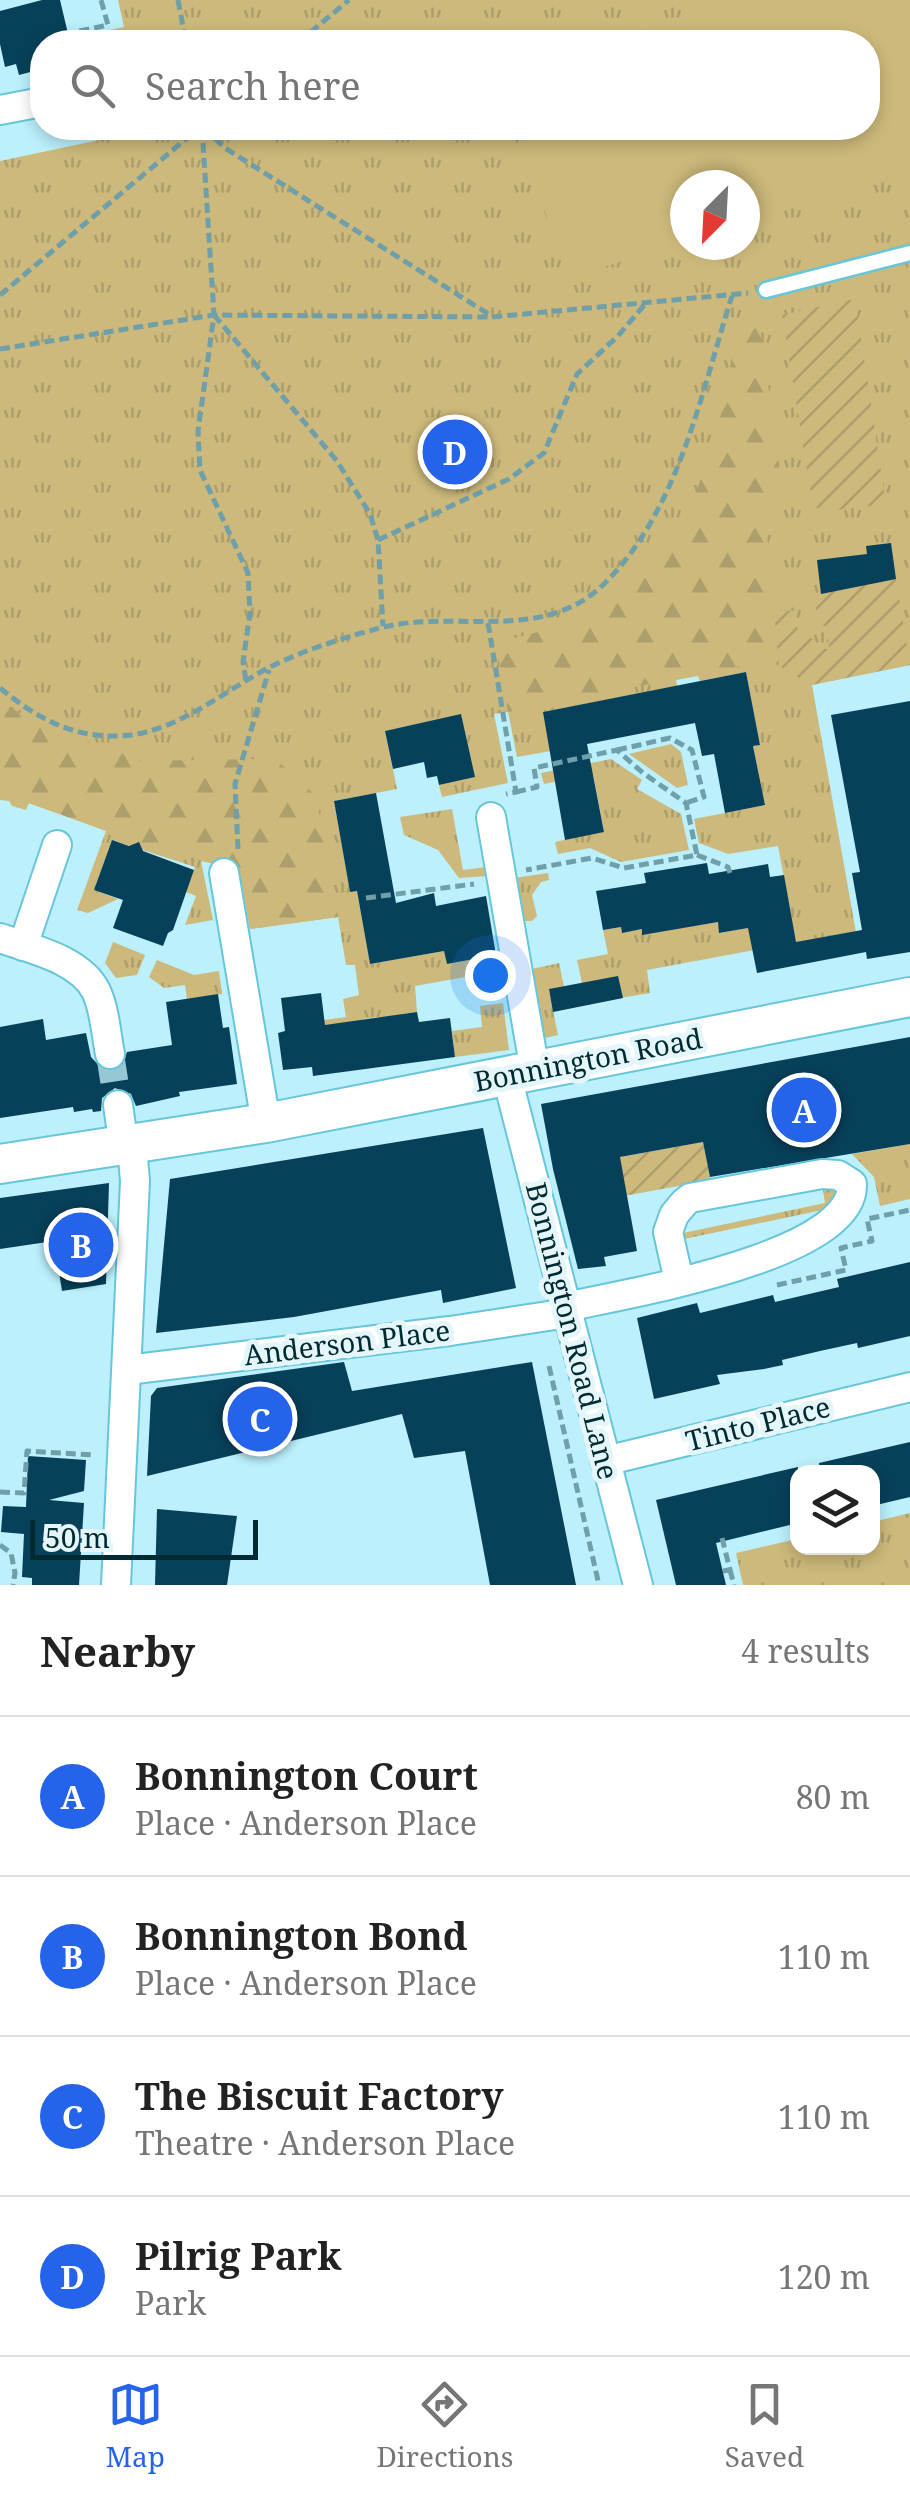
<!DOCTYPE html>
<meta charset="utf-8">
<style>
body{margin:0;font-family:"Noto Serif",serif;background:#f6f6f6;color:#222}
.controls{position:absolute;right:30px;bottom:30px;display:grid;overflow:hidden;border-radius:20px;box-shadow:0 5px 15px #0003}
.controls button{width:90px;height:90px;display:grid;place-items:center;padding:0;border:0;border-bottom:2px solid #e0e0e0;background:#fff;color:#222;font:50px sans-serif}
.compass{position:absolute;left:670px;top:170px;width:90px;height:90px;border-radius:50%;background:#fff;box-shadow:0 5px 15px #0003;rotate:204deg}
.scale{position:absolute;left:30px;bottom:25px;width:228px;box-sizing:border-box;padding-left:10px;border:5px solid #002a32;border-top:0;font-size:28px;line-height:35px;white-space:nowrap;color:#002a32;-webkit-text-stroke:8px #e5f6fa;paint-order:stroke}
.you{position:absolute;left:490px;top:975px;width:35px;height:35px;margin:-25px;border:8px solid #fff;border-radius:50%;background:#1a73e8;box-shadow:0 0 0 15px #1a73e833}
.badge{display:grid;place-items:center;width:65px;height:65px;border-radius:50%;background:#2563eb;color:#fff;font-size:32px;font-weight:700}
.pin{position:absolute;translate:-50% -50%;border:5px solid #fff;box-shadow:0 2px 10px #0006}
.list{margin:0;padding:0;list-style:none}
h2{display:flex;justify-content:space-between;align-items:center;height:130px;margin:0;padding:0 40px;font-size:42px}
h2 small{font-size:32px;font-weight:400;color:#767676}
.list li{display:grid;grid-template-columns:65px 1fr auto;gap:30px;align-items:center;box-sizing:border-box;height:160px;padding:0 40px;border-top:2px solid #e0e0e0}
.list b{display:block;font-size:38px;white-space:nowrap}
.list p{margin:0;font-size:32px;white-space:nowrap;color:#767676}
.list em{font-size:32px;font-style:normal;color:#767676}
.icon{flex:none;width:55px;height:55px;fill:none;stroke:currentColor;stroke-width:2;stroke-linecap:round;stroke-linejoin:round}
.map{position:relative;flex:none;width:910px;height:1585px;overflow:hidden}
.search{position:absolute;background:#fff;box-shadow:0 5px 15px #0003;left:30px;right:30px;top:30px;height:110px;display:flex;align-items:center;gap:25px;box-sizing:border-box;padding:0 35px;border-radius:40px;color:#767676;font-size:38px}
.sheet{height:770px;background:#fff}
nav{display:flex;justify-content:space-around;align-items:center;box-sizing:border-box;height:140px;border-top:2px solid #e0e0e0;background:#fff;font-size:28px;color:#767676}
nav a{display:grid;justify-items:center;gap:5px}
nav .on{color:#2563eb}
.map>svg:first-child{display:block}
.grass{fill:url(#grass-tufts);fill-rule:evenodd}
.forest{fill:url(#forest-firs)}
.garden{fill:url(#garden-furrows)}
.pitch{fill:#ccb97b}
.building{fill:#074059}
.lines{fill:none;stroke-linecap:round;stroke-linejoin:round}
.street-tunnel{stroke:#96c8d4;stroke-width:28;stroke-dasharray:28 14;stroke-linecap:butt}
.lane-casing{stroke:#67c6d9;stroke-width:19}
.street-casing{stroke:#67c6d9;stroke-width:32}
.secondary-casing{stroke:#67c6d9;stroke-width:42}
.path{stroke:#6f9fa9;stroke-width:5;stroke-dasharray:10 5;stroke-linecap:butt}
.lane{stroke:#fff;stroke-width:14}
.street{stroke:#fff;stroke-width:28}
.secondary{stroke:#fff;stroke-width:38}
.labels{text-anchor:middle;stroke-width:10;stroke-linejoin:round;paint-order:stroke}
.street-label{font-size:28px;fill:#002a32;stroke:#e5f6fa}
</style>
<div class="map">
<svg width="910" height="1585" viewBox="0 0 910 1585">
<defs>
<pattern id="grass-tufts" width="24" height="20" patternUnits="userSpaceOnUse" patternTransform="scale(2.5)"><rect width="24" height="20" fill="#ccb97b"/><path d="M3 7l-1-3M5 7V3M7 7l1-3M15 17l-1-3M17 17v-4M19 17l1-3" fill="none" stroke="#ad9f6b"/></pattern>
<pattern id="forest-firs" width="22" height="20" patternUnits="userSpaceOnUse" patternTransform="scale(2.5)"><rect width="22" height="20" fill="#ccb97b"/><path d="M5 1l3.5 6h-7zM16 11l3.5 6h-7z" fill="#ad9f6b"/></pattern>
<pattern id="garden-furrows" width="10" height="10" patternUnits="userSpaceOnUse" patternTransform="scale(2.5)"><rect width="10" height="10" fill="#ccb97b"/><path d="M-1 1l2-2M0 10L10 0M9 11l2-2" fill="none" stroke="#ad9f6b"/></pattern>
</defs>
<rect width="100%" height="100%" fill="#bbf0fc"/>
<g class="grass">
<path d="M118,0H910V665L812,685L857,938L847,933L647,970L650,993L603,1001L582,983L577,960L608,954L603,930L621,927L622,932L642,929V934L718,922L720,933L792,920L778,846L728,854L699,843L694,819L765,805L753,746L760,745L746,672L700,681L698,676L676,680L677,686L544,712L551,751L517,757L508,712L494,714L508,783L442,797L439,785L474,777L461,715L385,731L397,789L334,801L350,891H357L370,964L444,951L447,964L496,955L499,971L415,986L417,1012L402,1014L403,1024L377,1017L363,1019L364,1029L326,1035L324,1020L346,1017L343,999L359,995L355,965H346L338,917L250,929L242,885L214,864L201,861L213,920L185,925L196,896L186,892L195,867L112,840L94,890L118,899L88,913L77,910L106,831L29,803L26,810L12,806L9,801L0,800V161L104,139L103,128H868V42H84L83,36L124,27ZM685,185H745V245H685Z"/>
<polygon points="671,744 681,752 688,785 677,788 629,754"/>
<polygon points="611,759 642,780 637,789 681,814 689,850 621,862 590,848 558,854 555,842 604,831 593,774 544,784 541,773"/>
<polygon points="452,809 463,870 487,867 489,876 459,878 438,850 404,835 400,817"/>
<polygon points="548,873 549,880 541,882 532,895 537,916 532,921 524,921 514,878"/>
<polygon points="113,942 145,955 137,975 116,978 105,963"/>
<polygon points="157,960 194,975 219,971 222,994 187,999 185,985 164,988 149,977"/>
<polygon points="559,963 564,986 549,990 558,1035 545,1038 532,969"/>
<polygon points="503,1003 509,1050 455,1057 452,1031 482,1027 480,1006"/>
<polygon points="910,1144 910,1199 880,1206 874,1177 852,1154"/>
<polygon points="822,1185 834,1189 835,1197 827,1209 684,1239 683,1233 825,1203"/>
<polygon points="910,1513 910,1585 743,1585 736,1553 797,1539 798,1548 872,1548 873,1522"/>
</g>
<g class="forest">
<polygon points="759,320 783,492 772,512 767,535 779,666 770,660 508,712 498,654 505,641 575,622 607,603 675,530 696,492 717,434 739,323"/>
<polygon points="0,698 29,721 64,736 108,747 141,761 252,759 281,764 316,796 338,917 250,929 242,885 214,864 136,841 0,793"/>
</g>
<g class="garden">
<polygon points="855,299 886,504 822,512 814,505 810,488 782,315"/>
<polygon points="896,579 910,665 811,685 779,666 774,610 796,611 798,637 809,636 815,641 818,649 829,649 827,626 821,626 812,595"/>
<polygon points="703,1142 711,1180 564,1207 553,1169"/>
</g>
<polygon class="pitch" points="750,0 910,0 910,173 745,223 745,185 685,185 685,242 567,278 517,128 868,128 868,42 602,42"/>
<g class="building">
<polygon points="42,0 60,0 70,42 42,42 42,69 19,75 16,64 5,67 0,44 0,11"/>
<polygon points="891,543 896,579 821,594 817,560 867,554 866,546"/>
<polygon points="746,672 760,745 753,746 765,805 725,813 714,754 702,756 695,723 587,744 604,832 565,840 543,712"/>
<polygon points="910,701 910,952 867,959 866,952 757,973 748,928 719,933 718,922 642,935 642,929 622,933 621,927 603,930 596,891 646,883 644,873 707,863 709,874 768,864 770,877 784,875 796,942 862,930 852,873 860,872 831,715"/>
<polygon points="461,714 475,777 439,785 437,776 427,778 424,762 393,769 385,731"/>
<polygon points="376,793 396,903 434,893 436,906 486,896 496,955 447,964 444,951 370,964 357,891 350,892 334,801"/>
<polygon points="112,840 129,846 139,842 143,851 194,870 173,930 168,933 163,946 113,928 123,900 94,890"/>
<polygon points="618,976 623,998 553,1012 549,989"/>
<polygon points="321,993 325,1025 417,1012 419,1022 450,1018 455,1057 313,1076 312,1067 283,1070 278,1033 285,1031 281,998"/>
<polygon points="218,994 223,1028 229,1027 237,1084 179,1092 180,1096 136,1106 131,1094 115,1088 102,1098 101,1111 93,1112 92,1109 74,1112 73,1107 0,1118 0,1027 43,1019 46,1040 86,1033 91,1057 103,1070 112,1071 122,1067 127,1052 172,1045 166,1002"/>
<polygon points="910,1037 910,1144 710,1177 703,1142 620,1157 637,1251 604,1257 606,1266 578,1269 553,1169 541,1104"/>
<polygon points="483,1128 516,1288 443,1303 441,1290 294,1317 156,1333 170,1179"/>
<polygon points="109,1183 106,1284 62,1291 54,1241 0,1249 0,1198"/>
<polygon points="910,1262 910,1336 858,1348 857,1343 820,1351 782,1360 783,1365 764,1369 717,1375 720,1384 654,1399 637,1318 697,1303 700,1313 773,1295 775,1302 839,1287 837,1279"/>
<polygon points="344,1362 352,1391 532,1362 576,1585 490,1585 465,1451 414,1458 402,1414 147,1476 151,1396 157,1388"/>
<polygon points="910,1442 910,1497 872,1506 872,1472 820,1472 819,1463"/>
<polygon points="28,1456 86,1460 84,1491 49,1500 84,1503 79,1585 32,1585 32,1578 22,1577 24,1534 1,1532 3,1506 26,1507"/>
<polygon points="798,1467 798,1523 716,1543 726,1585 676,1585 656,1500"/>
<polygon points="157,1509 237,1516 227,1585 155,1585"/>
</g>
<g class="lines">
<polyline class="street-tunnel" points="110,1054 118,1105"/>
<defs>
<polyline id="lane" points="766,290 910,253"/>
<g id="street">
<polyline points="0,110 42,102"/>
<polyline points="491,817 535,1071"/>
<polyline points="224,873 266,1123"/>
<path d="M0,938C31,949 80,959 96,991C105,1010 106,1034 110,1054"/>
<polyline points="23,946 57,845"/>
<polyline points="507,1077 638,1585"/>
<polyline points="118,1105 124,1147"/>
<path d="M566,1307C623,1294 855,1257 852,1184L838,1175L822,1174L690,1198L684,1203L674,1215L668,1232L679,1281"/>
<polyline points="127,1370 450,1331 568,1313"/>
<polyline points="605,1461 910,1387"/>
<polyline points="116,1585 135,1181 132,1146"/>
</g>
<polyline id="secondary" points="0,1164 266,1123 910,997"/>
</defs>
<use href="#lane" class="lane-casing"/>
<use href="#street" class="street-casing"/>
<use href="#secondary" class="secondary-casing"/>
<g class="path">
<polyline points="178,0 186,42"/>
<polyline points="78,42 75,32 108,25 101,0"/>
<polyline points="299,42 349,0"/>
<polyline points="202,128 214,315 198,431 200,470 248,573 250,613 243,662 246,681"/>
<polyline points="204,128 225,148 490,315"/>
<polyline points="0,295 199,128"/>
<polyline points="214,315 337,461 370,514 378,540 383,626"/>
<polyline points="0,349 214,315 492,317 748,293"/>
<polyline points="378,540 509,479 544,453 577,374 618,336 645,304"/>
<polyline points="488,623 516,792 506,794"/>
<path d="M0,688C34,716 70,737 116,736C171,736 220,694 266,669C301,651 342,638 380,628C455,608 541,645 604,584C679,510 701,393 732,296"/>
<polyline points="617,750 670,738 692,750 704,797 686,803"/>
<polyline points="516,792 537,787 534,768 617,750 643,773 686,803 697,855 624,868 592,858 526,870"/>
<polyline points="238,849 235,784 269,670"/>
<polyline points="697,855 728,867 730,873"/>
<polyline points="366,898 474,884"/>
<polyline points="777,1285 846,1270 841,1248 872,1241 867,1219 910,1210"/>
<polyline points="549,1366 599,1585"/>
<polyline points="0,1492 24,1493 27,1451 93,1455"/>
<polyline points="722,1538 730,1570 723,1571"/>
<polyline points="0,1545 11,1553 15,1573 13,1585"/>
<polyline points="730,1570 734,1585"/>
</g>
<use href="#lane" class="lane"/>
<use href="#street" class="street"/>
<use href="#secondary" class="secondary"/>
</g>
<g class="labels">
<g class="street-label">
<text transform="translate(588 1060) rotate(-11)" y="10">Bonnington Road</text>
<text transform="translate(572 1331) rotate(76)" y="10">Bonnington Road Lane</text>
<text transform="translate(347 1343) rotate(-7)" y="10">Anderson Place</text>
<text transform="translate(758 1424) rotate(-14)" y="10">Tinto Place</text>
</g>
</g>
</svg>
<div class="controls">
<button><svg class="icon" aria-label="layers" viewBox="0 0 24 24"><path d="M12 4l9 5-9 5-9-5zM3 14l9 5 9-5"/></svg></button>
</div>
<svg class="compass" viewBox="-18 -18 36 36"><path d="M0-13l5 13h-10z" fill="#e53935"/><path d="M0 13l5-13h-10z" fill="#767676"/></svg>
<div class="scale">50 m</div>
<div class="you"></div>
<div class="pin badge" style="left:804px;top:1110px">A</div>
<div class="pin badge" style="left:81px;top:1245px">B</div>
<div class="pin badge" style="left:260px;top:1419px">C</div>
<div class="pin badge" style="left:455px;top:452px">D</div>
<div class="search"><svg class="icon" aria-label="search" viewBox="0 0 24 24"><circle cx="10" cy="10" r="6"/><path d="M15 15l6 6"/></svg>Search here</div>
</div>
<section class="sheet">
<h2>Nearby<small>4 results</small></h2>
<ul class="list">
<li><span class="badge">A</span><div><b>Bonnington Court</b><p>Place · Anderson Place</p></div><em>80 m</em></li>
<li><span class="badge">B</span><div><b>Bonnington Bond</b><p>Place · Anderson Place</p></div><em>110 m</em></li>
<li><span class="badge">C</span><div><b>The Biscuit Factory</b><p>Theatre · Anderson Place</p></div><em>110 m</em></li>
<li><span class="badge">D</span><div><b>Pilrig Park</b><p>Park</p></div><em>120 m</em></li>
</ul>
</section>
<nav>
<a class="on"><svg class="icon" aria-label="map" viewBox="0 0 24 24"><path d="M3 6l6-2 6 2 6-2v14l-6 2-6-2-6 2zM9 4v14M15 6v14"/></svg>Map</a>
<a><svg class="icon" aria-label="directions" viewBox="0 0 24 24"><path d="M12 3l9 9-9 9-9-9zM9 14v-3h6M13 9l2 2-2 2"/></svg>Directions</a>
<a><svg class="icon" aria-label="saved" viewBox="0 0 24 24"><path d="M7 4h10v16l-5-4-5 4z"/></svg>Saved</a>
</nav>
